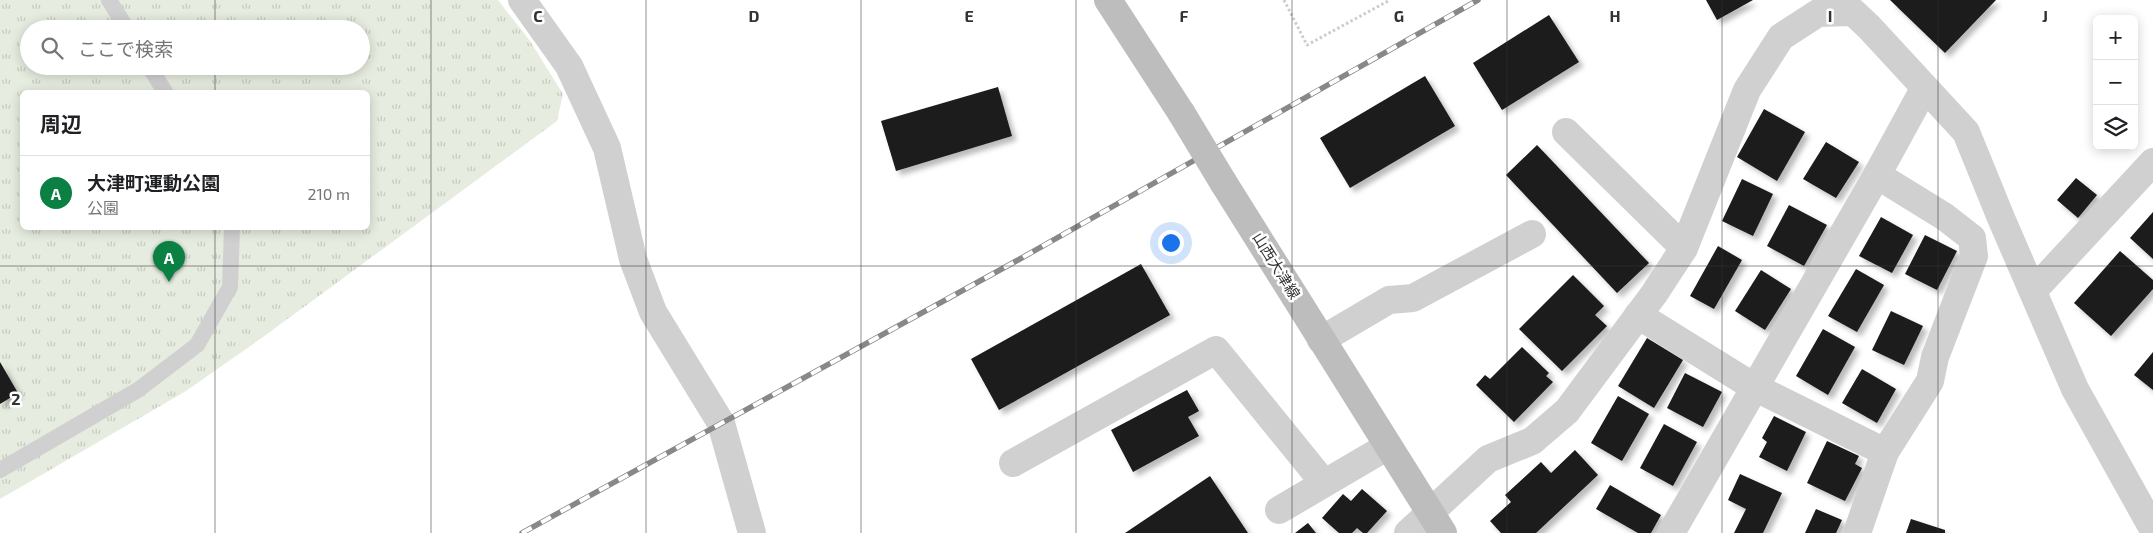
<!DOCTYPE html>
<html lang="ja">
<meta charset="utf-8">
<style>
body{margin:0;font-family:"Exo 2","Noto Sans JP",sans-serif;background:#f2f2f2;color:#202124}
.controls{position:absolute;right:15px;top:15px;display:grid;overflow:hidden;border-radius:8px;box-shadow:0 2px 12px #0003}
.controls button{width:45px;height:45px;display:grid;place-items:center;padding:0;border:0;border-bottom:1px solid #e0e0e0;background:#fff;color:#202124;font:25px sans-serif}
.you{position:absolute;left:1170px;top:242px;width:18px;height:18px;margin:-12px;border:4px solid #fff;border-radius:50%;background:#1a73e8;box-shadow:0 0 0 8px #1a73e833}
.badge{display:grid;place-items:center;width:32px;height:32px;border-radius:50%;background:#0b8043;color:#fff;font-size:16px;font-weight:700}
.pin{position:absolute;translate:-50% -41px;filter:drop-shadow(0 1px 2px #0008)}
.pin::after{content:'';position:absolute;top:26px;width:18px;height:15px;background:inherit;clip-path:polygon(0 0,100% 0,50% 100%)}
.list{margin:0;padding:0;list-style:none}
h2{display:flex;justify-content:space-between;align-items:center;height:65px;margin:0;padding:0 20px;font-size:21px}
h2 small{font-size:16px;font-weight:400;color:#757577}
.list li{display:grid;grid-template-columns:32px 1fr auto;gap:15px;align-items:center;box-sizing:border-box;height:75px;padding:0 20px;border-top:1px solid #e0e0e0}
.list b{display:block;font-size:19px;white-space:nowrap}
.list p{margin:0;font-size:16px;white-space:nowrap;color:#757577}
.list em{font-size:16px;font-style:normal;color:#757577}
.icon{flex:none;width:28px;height:28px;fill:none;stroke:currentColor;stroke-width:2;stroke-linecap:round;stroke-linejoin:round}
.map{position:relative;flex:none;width:2153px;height:533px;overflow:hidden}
.search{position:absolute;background:#fff;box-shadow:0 2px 12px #0003;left:20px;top:20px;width:350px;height:55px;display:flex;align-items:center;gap:12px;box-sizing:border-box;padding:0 18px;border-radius:28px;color:#757577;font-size:19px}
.panel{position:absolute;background:#fff;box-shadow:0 2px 12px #0003;left:20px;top:90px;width:350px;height:140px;border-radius:8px}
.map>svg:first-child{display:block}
.park{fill:url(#park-tufts);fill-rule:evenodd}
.building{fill:#1a1a1a;filter:url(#shadow)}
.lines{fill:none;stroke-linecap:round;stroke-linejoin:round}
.path{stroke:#cdcdcd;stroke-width:3;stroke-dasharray:2.5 2.5;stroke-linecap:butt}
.service{stroke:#d0d0d0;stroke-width:16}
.minor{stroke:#d0d0d0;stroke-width:28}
.secondary{stroke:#bdbdbd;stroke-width:28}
.rail-casing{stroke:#888;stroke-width:5.5}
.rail{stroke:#fff;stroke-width:4;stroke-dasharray:11;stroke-linecap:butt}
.secondary-bridge{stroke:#bdbdbd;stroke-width:28}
.grid{fill:none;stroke:#333;stroke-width:1;stroke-opacity:0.55}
.labels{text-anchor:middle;stroke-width:5;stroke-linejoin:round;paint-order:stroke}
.street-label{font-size:15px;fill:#333;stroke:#fff}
.grid-label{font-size:16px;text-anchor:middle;font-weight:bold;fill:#333;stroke:#fff;stroke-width:5;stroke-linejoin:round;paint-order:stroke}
</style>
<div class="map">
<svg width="2153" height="533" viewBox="0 0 2153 533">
<defs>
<pattern id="park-tufts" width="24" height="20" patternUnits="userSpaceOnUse" patternTransform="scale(1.25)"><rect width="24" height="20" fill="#e6ecdf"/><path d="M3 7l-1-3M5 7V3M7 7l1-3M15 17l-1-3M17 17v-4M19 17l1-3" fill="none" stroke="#c6cbc0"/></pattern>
<filter id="shadow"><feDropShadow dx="4.5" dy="4.5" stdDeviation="2.5" flood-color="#0004"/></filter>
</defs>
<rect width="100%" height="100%" fill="#fff"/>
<path class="park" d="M0,0H498L530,41L563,94L557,121L263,337L186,391L0,499ZM29,29H361V66H29ZM22,92H368V228H22Z"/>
<g class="building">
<polygon points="1706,0 1753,0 1717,20"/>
<polygon points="1890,0 1996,0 1945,53"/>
<polygon points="1549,15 1579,62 1502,110 1473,63"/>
<polygon points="1425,76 1455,126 1350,188 1320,138"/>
<polygon points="998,87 1012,136 896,171 881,121"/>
<polygon points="1764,109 1805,132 1777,181 1737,157"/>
<polygon points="1826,142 1859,162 1836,198 1803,179"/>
<polygon points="1537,145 1649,263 1617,293 1506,175"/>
<polygon points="2076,178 2097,195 2078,218 2057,200"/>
<polygon points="1742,179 1773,194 1753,236 1722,221"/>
<polygon points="1789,205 1827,225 1804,266 1767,246"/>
<polygon points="2153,212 2153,259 2130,238"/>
<polygon points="1881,217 1913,235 1892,273 1859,256"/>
<polygon points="1925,235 1957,251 1937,290 1905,274"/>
<polygon points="1718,246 1742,260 1714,309 1690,296"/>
<polygon points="2120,251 2153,280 2153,289 2111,336 2074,303"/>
<polygon points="1141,264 1170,315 999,410 971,359"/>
<polygon points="1856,269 1884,285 1857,332 1828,316"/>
<polygon points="1761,270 1791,289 1765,330 1735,311"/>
<polygon points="1573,275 1604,306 1595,315 1607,326 1562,371 1519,329"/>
<polygon points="1891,311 1923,326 1904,365 1872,350"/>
<polygon points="1823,329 1855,347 1828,395 1796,376"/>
<polygon points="1647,338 1683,360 1654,408 1618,386"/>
<polygon points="1522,347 1549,373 1546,376 1553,382 1514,422 1476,385 1485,375 1490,379"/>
<polygon points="2153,352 2153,390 2134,375"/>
<polygon points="0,362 18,393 0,404"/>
<polygon points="1862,369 1896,389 1877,423 1842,403"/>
<polygon points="1685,373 1722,392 1703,427 1667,408"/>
<polygon points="1187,390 1199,411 1188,417 1199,436 1133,472 1111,430"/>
<polygon points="1618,396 1649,414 1622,461 1591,443"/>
<polygon points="1774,416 1806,432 1787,471 1759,457 1767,442 1762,438"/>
<polygon points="1664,424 1697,442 1673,486 1640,468"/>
<polygon points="1827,441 1859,456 1855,464 1862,468 1845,501 1807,483"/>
<polygon points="1575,450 1598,475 1536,533 1501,533 1490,521 1511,502 1505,495 1541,462 1551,473"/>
<polygon points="1740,474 1782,493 1763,533 1734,533 1746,509 1728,500"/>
<polygon points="1210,476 1248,533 1125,533"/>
<polygon points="1610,485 1661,515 1651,533 1638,533 1596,509"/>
<polygon points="1362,489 1387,511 1367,533 1363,533 1357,528 1352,533 1339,533 1322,518 1343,494 1351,501"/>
<polygon points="1816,509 1842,520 1836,533 1805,533"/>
<polygon points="1911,519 1945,530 1945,533 1906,533"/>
<polygon points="1308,523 1316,533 1295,533"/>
</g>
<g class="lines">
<polyline class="path" points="1284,0 1307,45 1390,0"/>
<g class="service">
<polyline points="109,0 127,29"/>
<polyline points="149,66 165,92"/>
<polyline points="0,470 138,390 197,345 230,287 232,228"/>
</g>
<g class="minor">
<polyline points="522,0 569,66 607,148 633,259 653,312 721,423 752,533"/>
<polyline points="1566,132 1684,248"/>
<polyline points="2033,291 2153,162"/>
<polyline points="1638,315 1754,387 1885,452"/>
<polyline points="1321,340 1389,300 1413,298 1532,234"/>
<polyline points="1013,463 1216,350 1324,483"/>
<polyline points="1279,510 1388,446"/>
<polyline points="1408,533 1488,459 1532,441 1567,411 1654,294 1684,248 1747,90 1781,37 1818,13 1853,12 1869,27 1966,132 2001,218 2075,389 2153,529"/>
<polyline points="1671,533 1877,175"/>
<polyline points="1857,533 1885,452 1930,381 1935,357 1974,256 1972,238 1945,217 1877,175 1924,89"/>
</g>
<g class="secondary">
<polyline points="1108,0 1182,114"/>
<polyline points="1223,182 1443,533"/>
</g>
<defs>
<polyline id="rail" points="522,533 1018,260 1478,0"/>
</defs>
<use href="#rail" class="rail-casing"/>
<use href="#rail" class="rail"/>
<polyline class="secondary-bridge" points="1182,114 1223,182"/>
</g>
<path class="grid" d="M215,0V29M431,0V533M646,0V533M861,0V533M1076,0V533M1292,0V533M1507,0V533M1722,0V533M1938,0V533M215,66V92M215,228V533M0,266H2153"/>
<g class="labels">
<g class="street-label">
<text transform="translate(1276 266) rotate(58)" y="5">山西大津線</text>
</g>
</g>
<g class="grid-label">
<text x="538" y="22">C</text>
<text x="754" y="22">D</text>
<text x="969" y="22">E</text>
<text x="1184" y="22">F</text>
<text x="1399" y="22">G</text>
<text x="1615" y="22">H</text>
<text x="1830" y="22">I</text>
<text x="2045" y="22">J</text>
<text x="16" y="405">2</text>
</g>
</svg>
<div class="controls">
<button>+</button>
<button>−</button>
<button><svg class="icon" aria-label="layers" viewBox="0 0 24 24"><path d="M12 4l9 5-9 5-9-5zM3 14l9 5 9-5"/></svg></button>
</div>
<div class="you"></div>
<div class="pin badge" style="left:169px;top:282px">A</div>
<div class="search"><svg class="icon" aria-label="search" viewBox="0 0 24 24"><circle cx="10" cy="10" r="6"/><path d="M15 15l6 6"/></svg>ここで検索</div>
<section class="panel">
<h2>周辺<small></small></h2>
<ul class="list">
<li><span class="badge">A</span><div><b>大津町運動公園</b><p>公園</p></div><em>210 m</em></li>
</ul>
</section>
</div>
